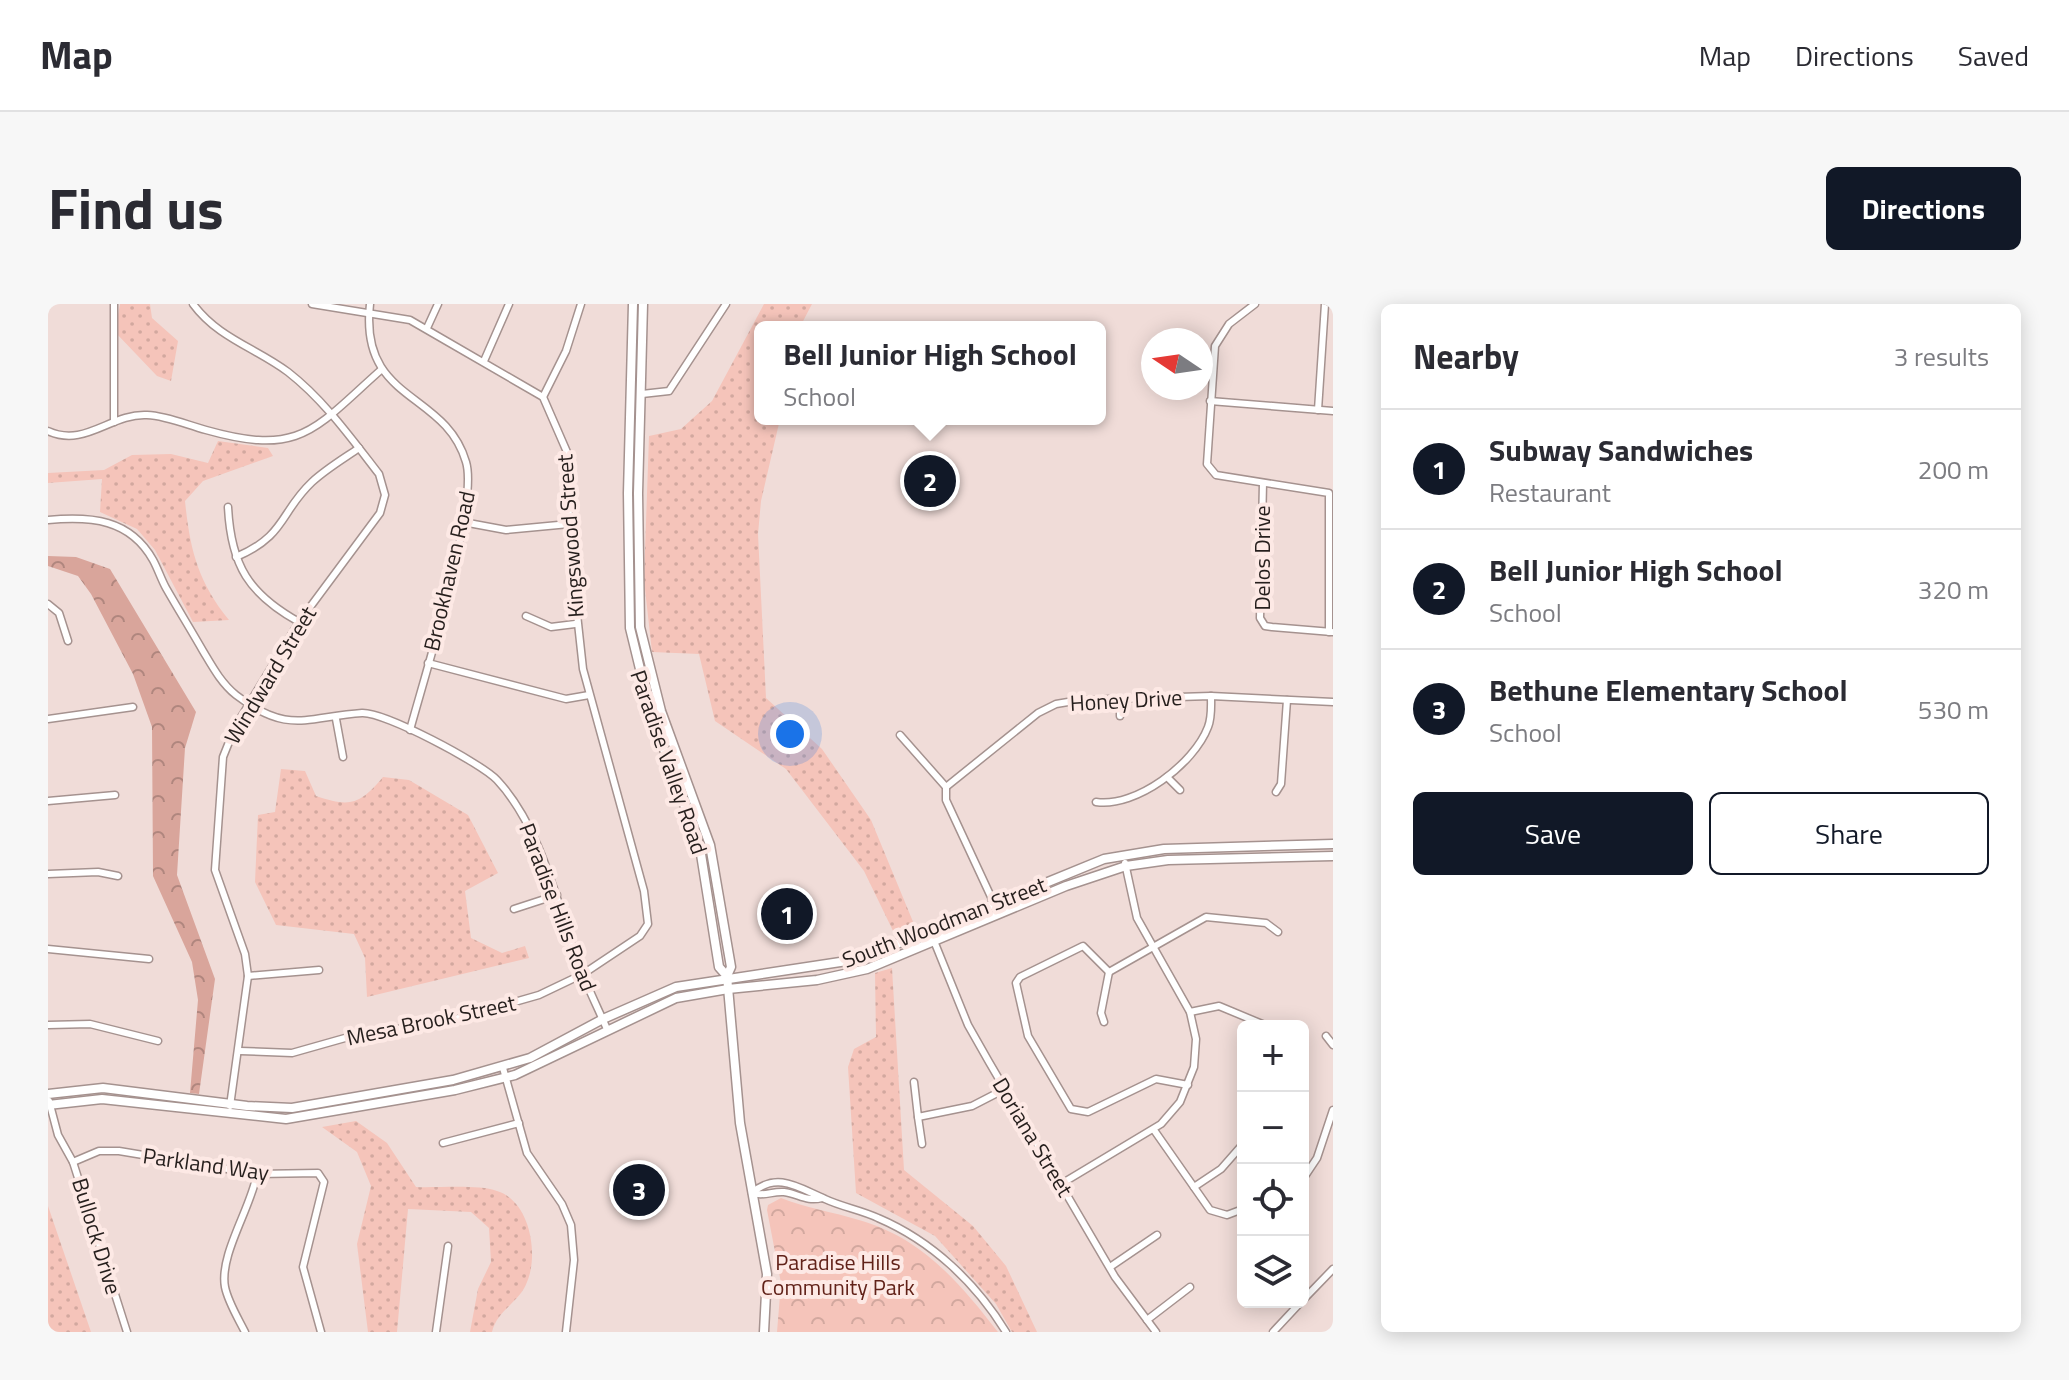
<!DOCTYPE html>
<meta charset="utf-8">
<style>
body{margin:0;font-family:"Titillium Web",sans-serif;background:#f7f7f7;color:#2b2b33}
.controls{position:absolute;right:24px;bottom:24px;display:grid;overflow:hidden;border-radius:12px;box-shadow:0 4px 20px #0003}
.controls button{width:72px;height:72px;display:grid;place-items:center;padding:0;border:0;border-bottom:2px solid #e1e1e2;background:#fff;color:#2b2b33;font:40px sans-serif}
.compass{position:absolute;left:1093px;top:24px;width:72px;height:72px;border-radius:50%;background:#fff;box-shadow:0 4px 20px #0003;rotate:283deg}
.you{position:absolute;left:742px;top:430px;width:28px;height:28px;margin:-20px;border:6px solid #fff;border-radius:50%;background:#1a73e8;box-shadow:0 0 0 12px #1a73e833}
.badge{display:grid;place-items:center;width:52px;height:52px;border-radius:50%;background:#111827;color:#fff;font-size:26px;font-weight:700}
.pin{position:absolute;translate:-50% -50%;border:4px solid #fff;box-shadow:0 2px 8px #0006}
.popup{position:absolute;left:706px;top:17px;width:352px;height:104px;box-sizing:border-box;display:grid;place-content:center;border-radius:12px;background:#fff;filter:drop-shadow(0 2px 6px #0005);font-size:26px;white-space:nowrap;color:#7c7c81}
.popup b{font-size:30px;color:#2b2b33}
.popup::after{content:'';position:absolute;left:50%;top:100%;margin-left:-16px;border:16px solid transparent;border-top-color:#fff}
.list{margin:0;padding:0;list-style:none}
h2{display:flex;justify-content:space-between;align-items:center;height:104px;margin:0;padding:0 32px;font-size:34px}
h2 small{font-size:26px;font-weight:400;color:#7c7c81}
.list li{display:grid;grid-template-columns:52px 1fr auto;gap:24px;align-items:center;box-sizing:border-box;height:120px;padding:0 32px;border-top:2px solid #e1e1e2}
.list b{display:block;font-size:30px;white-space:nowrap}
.list p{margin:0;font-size:26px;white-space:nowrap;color:#7c7c81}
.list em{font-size:26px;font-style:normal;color:#7c7c81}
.actions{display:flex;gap:16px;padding:24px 32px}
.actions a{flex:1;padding:18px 0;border:2px solid #111827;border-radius:12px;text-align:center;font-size:28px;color:#111827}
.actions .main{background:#111827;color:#fff}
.icon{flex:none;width:44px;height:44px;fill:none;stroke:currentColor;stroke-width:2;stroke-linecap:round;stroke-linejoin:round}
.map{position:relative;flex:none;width:1285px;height:1028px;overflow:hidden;border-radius:12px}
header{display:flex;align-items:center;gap:48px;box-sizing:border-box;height:112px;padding:0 40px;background:#fff;border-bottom:2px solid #e1e1e2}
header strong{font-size:38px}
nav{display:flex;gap:44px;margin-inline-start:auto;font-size:28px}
.intro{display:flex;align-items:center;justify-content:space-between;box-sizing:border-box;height:192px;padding:0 48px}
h1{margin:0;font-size:56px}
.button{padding:20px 36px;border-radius:12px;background:#111827;color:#fff;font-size:28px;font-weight:700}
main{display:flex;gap:48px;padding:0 48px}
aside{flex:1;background:#fff;border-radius:12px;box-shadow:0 4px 20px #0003}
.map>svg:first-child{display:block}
.grass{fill:url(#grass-dots)}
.forest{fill:url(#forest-crowns)}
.park{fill:url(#park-crowns)}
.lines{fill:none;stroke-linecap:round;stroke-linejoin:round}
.minor-casing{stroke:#a5928f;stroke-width:9}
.major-casing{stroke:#a5928f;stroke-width:11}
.minor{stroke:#fff;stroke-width:6}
.major{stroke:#fff;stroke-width:8}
.labels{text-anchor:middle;stroke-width:8;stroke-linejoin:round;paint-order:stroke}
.street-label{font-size:22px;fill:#261f1d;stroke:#fde9e5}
.park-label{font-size:22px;fill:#612219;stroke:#fde9e5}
</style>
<header>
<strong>Map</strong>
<nav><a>Map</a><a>Directions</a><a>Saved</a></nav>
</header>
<div class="intro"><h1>Find us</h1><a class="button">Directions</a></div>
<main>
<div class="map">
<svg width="1285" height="1028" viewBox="0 0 1285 1028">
<defs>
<pattern id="grass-dots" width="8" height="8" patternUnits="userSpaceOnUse" patternTransform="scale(2)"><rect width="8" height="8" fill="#f5c4ba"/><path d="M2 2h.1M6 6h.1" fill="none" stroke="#d2a89f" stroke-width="1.8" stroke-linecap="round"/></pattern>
<pattern id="forest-crowns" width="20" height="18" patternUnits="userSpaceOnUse" patternTransform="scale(2)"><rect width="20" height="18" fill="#d9a59b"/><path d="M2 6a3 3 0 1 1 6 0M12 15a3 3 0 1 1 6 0" fill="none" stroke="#b0867e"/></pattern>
<pattern id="park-crowns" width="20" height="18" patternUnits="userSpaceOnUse" patternTransform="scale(2)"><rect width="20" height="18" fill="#f5c4ba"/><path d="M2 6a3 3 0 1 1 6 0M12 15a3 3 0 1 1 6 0" fill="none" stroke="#d2a89f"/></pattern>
</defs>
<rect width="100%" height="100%" fill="#f0dcd8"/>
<g class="grass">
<polygon points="72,0 102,0 104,14 130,37 123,77 109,72 67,28"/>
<polygon points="716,0 764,0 752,23 712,23 712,115 732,115 713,197 710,230 718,394 774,445 823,516 868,625 848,633 816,567 738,465 667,417 651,350 604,348 596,276 601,132 633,125 664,97"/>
<path d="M170,137L220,144L225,152L155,177L137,197C142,246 150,278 181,316L145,318L107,246L89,225L52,208L54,175L0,179V169L56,166L84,151L123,150L160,159Z"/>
<path d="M233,465L257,467L268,492C303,504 312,500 335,473L361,476L420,511L450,569L417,587L423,634L454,649L477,642L481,654L319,693L317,654L306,630L228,621L207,578L210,511L227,508Z"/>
<polygon points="844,664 856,866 925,922 958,962 989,1028 964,1028 948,1000 887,932 808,889 800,763 806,745 828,733 827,669"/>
<path d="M308,817L339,839L368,883C390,884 430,880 449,887C482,897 491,950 479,978C472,998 449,1006 444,1028H422L430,985L443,958L441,924L423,908L360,905L349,1028H320L309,940L323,882L309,848L274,823Z"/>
<polygon points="0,902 43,1028 0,1028"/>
</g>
<polygon class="forest" points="0,252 28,253 62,265 148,408 137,444 129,571 167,675 151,790 142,789 150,696 144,658 105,572 104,423 85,370 43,290 30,272 0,262"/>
<path class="park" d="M733,894C758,904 785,908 811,916C874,934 911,978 950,1028H729L733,979L719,906L720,901Z"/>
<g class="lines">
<defs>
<g id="minor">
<polyline points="66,0 66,118"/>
<path d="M145,0C170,34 208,44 240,68C276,96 303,134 331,170L337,191L332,209L251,318L187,423L175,453L167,566L197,650L200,672L182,802"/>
<path d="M322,0C311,99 397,86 418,158C431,200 376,374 362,426"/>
<polyline points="1207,0 1181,20 1167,42 1159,160 1168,171 1281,189 1281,328"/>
<polyline points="379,24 390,0"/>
<polyline points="436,57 461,0"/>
<polyline points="594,90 621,87 678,0"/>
<polyline points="495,93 518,47 533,0"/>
<polyline points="1162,97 1285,107"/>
<polyline points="1270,106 1277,0"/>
<path d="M0,127C37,144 63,109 99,111C120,112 139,121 158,126C254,153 266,125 334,65"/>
<polyline points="1215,179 1212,314 1217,322 1224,323 1284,328"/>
<path d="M180,203C183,262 201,290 251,318"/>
<path d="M0,216C43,212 82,215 105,256C110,265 113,275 118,284C130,305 143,326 155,347C164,362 173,379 188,391C240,431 258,413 314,409C337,408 433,459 449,476C495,525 511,608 534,669C542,688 551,707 559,725"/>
<polyline points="415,218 458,226 521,220"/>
<path d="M188,253C238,232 232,208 264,178C278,165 295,155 311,144"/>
<polyline points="0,300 11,309 20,337"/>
<polyline points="478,312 503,323 527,320"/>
<polyline points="380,359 518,395 541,391"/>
<polyline points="1072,412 1072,396"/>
<polyline points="0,415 85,403"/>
<polyline points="288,415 295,453"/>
<polyline points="852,431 898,483 898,496 951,610"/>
<polyline points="1119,473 1132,486"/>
<polyline points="898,483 990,409 1008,400 1032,396 1163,392 1285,398"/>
<polyline points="1228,488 1233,480 1239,396"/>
<polyline points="0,497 67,491"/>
<path d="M1048,498C1088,504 1146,460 1160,423C1164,413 1163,402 1163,392"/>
<polyline points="0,570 50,568 70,572"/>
<polyline points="466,605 509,591"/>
<polyline points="882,627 920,721 941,758 1067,973 1108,1028"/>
<polyline points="0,645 101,655"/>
<polyline points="1061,668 1035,642 972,673 968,679 980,732 1023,805 1040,808 1108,775 1140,781"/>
<polyline points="1061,668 1158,613 1218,619 1230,628"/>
<polyline points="200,672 271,666"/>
<polyline points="1142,708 1171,702 1219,722"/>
<polyline points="1056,718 1053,709 1061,668"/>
<polyline points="0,721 42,720 110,737"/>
<polyline points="1278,732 1285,741"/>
<polyline points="192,747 244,749 297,734 407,715 491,691 535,670 592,632 600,620 596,587 535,365 522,246 519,148 495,93 362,16 264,0"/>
<polyline points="455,764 479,849 514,900 523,921 526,956 518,1028"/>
<polyline points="866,778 870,813 924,802 957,785"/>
<polyline points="1,797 10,831 25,858 79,1028"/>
<polyline points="870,813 874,840"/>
<polyline points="1106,826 1162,906 1179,911 1195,905"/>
<polyline points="395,839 471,819"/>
<polyline points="25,858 51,847 71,847 209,870 270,869 276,878 255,963 273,1028"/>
<polyline points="1255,875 1269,854 1285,806"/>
<polyline points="1013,880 1113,820 1132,798 1146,763 1148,735 1142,708 1089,614 1077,559"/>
<polyline points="1146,883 1173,865 1195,840"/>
<path d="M704,889C729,867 751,884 777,895C794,903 813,906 830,914C884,937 928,979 958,1028"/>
<path d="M704,889C716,893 724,887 736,888C751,890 758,898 774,894"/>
<polyline points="1062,963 1109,931"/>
<polyline points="1255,996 1285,965"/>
<polyline points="1099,1016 1142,983"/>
<path d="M197,1028C190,1014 180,998 177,983C171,951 203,904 209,870"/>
<polyline points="388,1028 400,942"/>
<polyline points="1225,1028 1253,998"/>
</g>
<g id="major">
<polyline points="585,0 580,189 582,324 603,410 652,544 671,663 679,672"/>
<polyline points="595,0 590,189 592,323 613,407 662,541 683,663 679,672 692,819 719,970 716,1028"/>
<polyline points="0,790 55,784 199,802 244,804 405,776 482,754 555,715 628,683 812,655 1056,555 1116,545 1285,540"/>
<polyline points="0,801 54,795 238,815 407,786 467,771 628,694 680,685 769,676 819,665 1018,582 1078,562 1120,556 1285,552"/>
</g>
</defs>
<use href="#minor" class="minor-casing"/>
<use href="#major" class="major-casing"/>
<use href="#minor" class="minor"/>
<use href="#major" class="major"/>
</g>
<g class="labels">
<g class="street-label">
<text transform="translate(522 232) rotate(-94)" y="8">Kingswood Street</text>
<text transform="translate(1214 254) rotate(-90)" y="8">Delos Drive</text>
<text transform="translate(401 267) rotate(-77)" y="8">Brookhaven Road</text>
<text transform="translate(222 371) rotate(-59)" y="8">Windward Street</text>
<text transform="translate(1078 396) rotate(-3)" y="8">Honey Drive</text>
<text transform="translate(621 458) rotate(71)" y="8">Paradise Valley Road</text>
<text transform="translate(510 603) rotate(69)" y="8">Paradise Hills Road</text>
<text transform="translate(896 618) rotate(-21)" y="8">South Woodman Street</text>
<text transform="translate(383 716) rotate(-12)" y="8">Mesa Brook Street</text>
<text transform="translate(985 833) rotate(59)" y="8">Doriana Street</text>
<text transform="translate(158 860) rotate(8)" y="8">Parkland Way</text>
<text transform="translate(49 932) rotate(73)" y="8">Bullock Drive</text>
</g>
<g class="park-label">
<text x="790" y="966">Paradise Hills<tspan x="790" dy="25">Community Park</tspan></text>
</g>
</g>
</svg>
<div class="controls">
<button>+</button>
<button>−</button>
<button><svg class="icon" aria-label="locate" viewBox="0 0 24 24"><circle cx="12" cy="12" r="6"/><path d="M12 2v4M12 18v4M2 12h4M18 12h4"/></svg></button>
<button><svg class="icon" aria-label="layers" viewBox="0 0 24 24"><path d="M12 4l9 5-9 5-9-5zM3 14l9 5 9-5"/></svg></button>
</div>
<svg class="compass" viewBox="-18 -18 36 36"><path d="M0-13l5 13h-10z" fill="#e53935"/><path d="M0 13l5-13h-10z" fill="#7c7c81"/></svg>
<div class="you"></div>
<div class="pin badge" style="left:739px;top:610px">1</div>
<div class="pin badge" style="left:882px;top:177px">2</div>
<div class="popup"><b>Bell Junior High School</b>School</div>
<div class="pin badge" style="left:591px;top:886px">3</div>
</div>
<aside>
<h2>Nearby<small>3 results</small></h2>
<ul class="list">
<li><span class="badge">1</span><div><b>Subway Sandwiches</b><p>Restaurant</p></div><em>200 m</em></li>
<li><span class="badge">2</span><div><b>Bell Junior High School</b><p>School</p></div><em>320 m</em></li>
<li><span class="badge">3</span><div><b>Bethune Elementary School</b><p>School</p></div><em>530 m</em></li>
</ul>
<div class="actions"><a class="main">Save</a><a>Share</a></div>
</aside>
</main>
